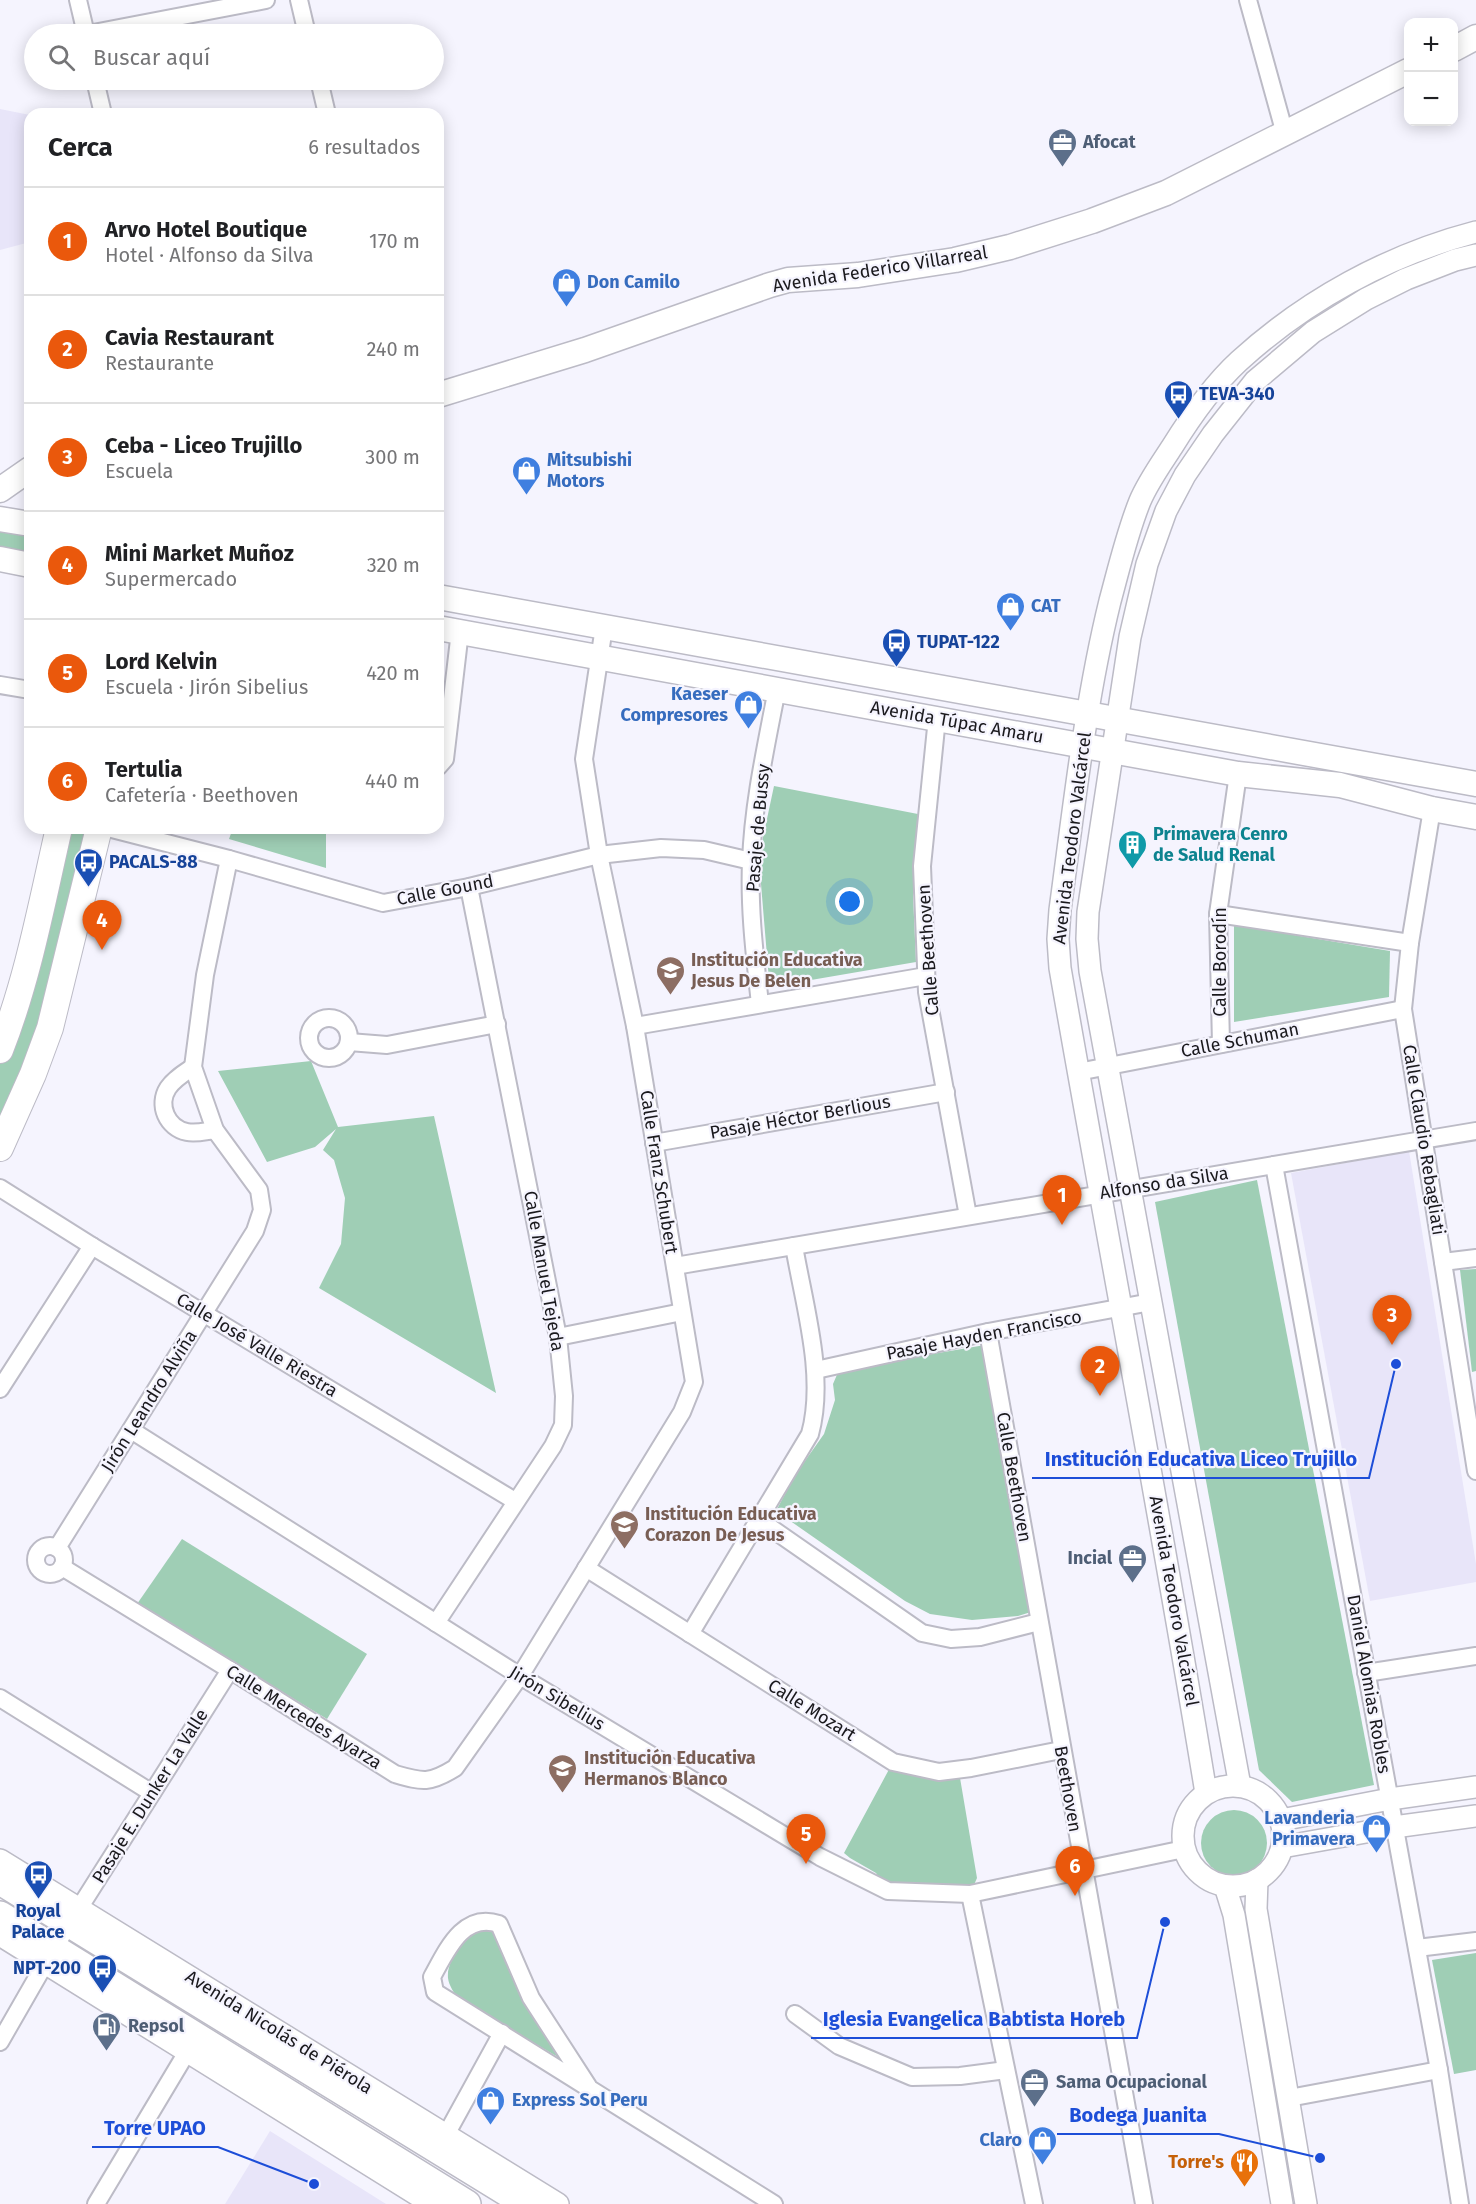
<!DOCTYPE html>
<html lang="es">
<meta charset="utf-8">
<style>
body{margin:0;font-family:"Fira Sans",sans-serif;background:#f6f6f6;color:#202124}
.controls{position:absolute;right:18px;top:18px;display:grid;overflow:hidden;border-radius:12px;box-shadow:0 3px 15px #0003}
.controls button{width:54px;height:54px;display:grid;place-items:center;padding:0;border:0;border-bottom:2px solid #e0e0e0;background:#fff;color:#202124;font:30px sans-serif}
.you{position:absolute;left:850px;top:902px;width:21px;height:21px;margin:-15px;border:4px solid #fff;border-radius:50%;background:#1a73e8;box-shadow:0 0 0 9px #1a73e833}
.badge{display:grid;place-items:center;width:39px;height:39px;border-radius:50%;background:#ea580c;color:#fff;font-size:20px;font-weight:700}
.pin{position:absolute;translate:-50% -50px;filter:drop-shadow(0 2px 3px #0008)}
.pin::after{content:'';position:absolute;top:32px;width:21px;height:18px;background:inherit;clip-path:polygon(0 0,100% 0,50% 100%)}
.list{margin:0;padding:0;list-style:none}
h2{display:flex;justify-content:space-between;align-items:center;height:78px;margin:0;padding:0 24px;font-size:26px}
h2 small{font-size:20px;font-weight:400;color:#757577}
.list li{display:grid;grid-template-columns:39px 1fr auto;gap:18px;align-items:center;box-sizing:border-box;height:108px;padding:0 24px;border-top:2px solid #e0e0e0}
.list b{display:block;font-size:22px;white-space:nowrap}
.list p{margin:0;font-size:20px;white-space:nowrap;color:#757577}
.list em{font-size:20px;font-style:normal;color:#757577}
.icon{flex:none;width:33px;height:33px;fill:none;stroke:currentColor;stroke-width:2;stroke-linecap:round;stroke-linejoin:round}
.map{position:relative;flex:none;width:1476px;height:2204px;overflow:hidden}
.search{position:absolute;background:#fff;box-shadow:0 3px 15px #0003;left:24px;top:24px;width:420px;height:66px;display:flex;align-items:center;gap:15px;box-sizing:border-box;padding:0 21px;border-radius:33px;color:#757577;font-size:22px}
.panel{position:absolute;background:#fff;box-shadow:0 3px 15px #0003;left:24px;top:108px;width:420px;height:726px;border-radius:18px}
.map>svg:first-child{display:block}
.built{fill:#e8e5f9}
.green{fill:#9fceb5}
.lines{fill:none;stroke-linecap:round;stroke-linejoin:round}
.minor-casing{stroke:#bcbbc6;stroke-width:20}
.tertiary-casing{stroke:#bcbbc6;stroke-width:24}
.secondary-casing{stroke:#bcbbc6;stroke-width:27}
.primary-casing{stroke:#bcbbc6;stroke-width:28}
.trunk-casing{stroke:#bcbbc6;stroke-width:30}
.minor{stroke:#fff;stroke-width:16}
.tertiary{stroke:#fff;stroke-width:21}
.secondary{stroke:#fff;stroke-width:24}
.primary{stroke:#fff;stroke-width:26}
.trunk{stroke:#fff;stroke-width:27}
.labels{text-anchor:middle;stroke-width:4.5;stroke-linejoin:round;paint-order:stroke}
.service-label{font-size:18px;font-weight:bold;fill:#4e5e75;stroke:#f5f4fe;text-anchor:start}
.street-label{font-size:18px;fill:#1a191d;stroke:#f5f4fe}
.shop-label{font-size:18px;font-weight:bold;fill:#366cbe;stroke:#f5f4fe;text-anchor:start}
.transit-label{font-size:18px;font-weight:bold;fill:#164399;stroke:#f5f4fe;text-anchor:start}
.culture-label{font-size:18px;font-weight:bold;fill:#0d838f;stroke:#f5f4fe;text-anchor:start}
.education-label{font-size:18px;font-weight:bold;fill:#785e54;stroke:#f5f4fe;text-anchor:start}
.food-label{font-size:18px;font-weight:bold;fill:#c56008;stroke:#f5f4fe;text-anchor:end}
.leader{fill:none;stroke:#1d4ed8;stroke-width:2}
.callout-dot{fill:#1d4ed8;stroke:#f5f4fe;stroke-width:2}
.callout-label{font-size:20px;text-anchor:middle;font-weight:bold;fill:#1d4ed8;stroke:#f5f4fe;stroke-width:4.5;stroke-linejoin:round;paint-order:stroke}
</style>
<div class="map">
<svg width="1476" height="2204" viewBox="0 0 1476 2204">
<rect width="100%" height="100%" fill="#f5f4fe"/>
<g class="built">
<polygon points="0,109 30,115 30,242 0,250"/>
<polygon points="1409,1151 1476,1564 1476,1582 1370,1601 1291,1173"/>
<polygon points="270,2131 386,2204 225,2204"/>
</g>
<g class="green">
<polygon points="0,527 30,532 30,553 0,548"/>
<polygon points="774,786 923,815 922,866 913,895 916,962 776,986 769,980 761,884 761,847"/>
<polygon points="65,828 89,828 38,1031 0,1120 0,1064 19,1026"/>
<polygon points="233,828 326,828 326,868 229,839"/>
<polygon points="1234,925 1390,951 1389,997 1234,1022"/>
<polygon points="311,1061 338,1127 434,1116 496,1393 319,1288 341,1244 345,1198 334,1160 323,1150 336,1129 315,1147 267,1162 218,1071"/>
<polygon points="1257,1180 1374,1785 1292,1802 1259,1770 1155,1202"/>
<polygon points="1476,1269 1476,1371 1472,1372 1460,1270"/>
<polygon points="985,1345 1031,1612 1018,1616 972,1620 930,1614 905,1601 776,1511 795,1475 824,1434 835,1400 833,1384 839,1370"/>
<polygon points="182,1539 367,1654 327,1719 137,1604"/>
<polygon points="893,1762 959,1772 977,1878 970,1894 888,1891 876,1873 850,1858 844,1853"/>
<circle cx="1234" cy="1843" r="33"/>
<path d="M490,1923L570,2064L458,1999C454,1992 449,1986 448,1978C446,1956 473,1931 490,1923Z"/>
<polygon points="1476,1953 1476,2070 1454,2074 1432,1960"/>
</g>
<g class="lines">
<defs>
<g id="minor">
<polyline points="78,0 86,34"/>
<polyline points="299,0 307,34"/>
<polyline points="1248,0 1285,134"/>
<polyline points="88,34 266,0"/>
<polyline points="95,80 103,114"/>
<polyline points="319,80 327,114"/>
<polyline points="0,685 30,690"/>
<polyline points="937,718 922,866 927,992 968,1216"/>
<polyline points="438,767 445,759 460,631"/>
<polyline points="1432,809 1410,943 1403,1009 1476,1471"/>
<polyline points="108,828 229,859 383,903 469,887 599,855 661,848 704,850 751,861"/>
<polyline points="1218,914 1410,943"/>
<path d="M760,1004C755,957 749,910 751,862C753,804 766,746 777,689"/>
<circle cx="329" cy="1038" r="20"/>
<polyline points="635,1026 926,976"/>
<polyline points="349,1042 387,1045 497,1024"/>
<polyline points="1221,1044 1218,914 1238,774"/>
<path d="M193,1067C184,1073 174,1079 168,1088C157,1105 167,1128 187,1132C196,1134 206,1131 215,1130"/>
<polyline points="1078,1072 1403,1009"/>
<polyline points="654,1143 946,1092"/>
<polyline points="1274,1165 1439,2070 1460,2204"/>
<polyline points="0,1188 92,1246 515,1501"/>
<polyline points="1443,1262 1476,1258"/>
<polyline points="675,1266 1476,1131"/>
<polyline points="988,1332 1144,2204"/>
<polyline points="558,1337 682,1312"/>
<polyline points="816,1370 988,1332 1151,1302"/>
<polyline points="0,1389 92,1246"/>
<polyline points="131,1430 520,1676 820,1857 888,1891 970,1894 1184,1849"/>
<polyline points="758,1519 922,1633 951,1639 980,1637 1039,1622"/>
<circle cx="50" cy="1560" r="14"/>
<polyline points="57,1548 255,1231 262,1210 259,1190 215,1130 193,1067 205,975 229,859"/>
<path d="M62,1567L230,1670L395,1774C423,1782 429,1784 455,1768L520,1676L682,1412L694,1382L635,1026L599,855L584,759L604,627"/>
<polyline points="586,1568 893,1762 939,1772 971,1768 1061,1750"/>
<polyline points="436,1623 553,1446 563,1425 564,1396 558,1337 469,887"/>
<path d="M690,1634L810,1434C826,1376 804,1305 794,1246"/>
<polyline points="1366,1673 1476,1656"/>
<polyline points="0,1698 152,1793"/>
<polyline points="970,1894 1034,2204"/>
<polyline points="1417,1948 1476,1941"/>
<polyline points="795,2014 839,2046 912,2077 960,2076 1006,2070"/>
<polyline points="0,2042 54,1948 230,1670"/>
<path d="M588,2086L531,1998L499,1924C463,1912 447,1950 432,1977L435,1992L774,2204"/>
<polyline points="1289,2098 1439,2070"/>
<polyline points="441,2144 502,2033"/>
<polyline points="96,2204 187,2052"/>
</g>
<g id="tertiary">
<polyline points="1240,1786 1090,971 1087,939 1088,912 1130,637 1147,564 1166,511 1185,475 1213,434 1255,381 1313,332 1366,299 1406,279 1455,260 1476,255"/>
<circle cx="1233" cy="1836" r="50"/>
<path d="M1206,1793C1161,1517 1108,1243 1060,968L1058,939L1060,910C1074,807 1085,703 1110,601C1119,568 1127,533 1140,501C1148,482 1161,464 1172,447C1190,418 1214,384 1239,361C1306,300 1388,255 1476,232"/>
<polyline points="1281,1820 1390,1799 1476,1787"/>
<polyline points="1282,1847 1394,1827 1476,1816"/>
<polyline points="0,1860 558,2204"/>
<polyline points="1257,1880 1256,1909 1306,2204"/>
<polyline points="1225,1886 1234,1915 1282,2204"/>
<polyline points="0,1935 432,2204"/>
</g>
<g id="secondary">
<polyline points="1454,49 1476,37"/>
<polyline points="438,395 585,350 770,285 788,280 858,275 955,260 1010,247 1092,221 1166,193 1408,71"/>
<polyline points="0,490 30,469"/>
<polyline points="0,519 30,524"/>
<polyline points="0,559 30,565"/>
<polyline points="438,597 1476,784"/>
<polyline points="438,628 1238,774 1340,785 1432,809 1476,817"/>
</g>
<g id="primary">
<path d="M0,1050C28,979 42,902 59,828"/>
<polyline points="0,1148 33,1074 50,1028 99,828"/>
</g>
<g id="trunk">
<polyline points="0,1881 526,2204"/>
<polyline points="0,1915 467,2204"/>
</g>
</defs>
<use href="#minor" class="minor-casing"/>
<use href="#tertiary" class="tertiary-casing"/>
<use href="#secondary" class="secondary-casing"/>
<use href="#primary" class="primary-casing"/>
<use href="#trunk" class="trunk-casing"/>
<use href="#minor" class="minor"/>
<use href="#tertiary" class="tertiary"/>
<use href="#secondary" class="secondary"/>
<use href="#primary" class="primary"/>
<use href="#trunk" class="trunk"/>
</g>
<defs>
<symbol id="office-pin" viewBox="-11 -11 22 30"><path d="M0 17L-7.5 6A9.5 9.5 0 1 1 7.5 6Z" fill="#5c6f8a" stroke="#f5f4fe"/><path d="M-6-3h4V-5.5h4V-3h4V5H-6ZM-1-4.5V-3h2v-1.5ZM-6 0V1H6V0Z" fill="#fff"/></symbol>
<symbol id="shop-pin" viewBox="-11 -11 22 30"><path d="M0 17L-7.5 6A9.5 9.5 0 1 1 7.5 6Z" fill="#3f7fe0" stroke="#f5f4fe"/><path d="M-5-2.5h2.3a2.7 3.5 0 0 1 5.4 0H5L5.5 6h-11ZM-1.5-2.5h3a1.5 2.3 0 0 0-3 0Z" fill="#fff"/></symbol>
<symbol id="bus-pin" viewBox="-11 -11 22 30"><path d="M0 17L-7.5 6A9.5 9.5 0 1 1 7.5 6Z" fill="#1a4fb4" stroke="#f5f4fe"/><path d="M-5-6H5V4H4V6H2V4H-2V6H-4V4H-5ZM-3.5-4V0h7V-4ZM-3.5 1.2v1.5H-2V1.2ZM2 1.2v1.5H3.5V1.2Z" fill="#fff"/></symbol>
<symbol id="building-pin" viewBox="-11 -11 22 30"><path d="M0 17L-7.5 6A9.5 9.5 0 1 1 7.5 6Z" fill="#0f9aa8" stroke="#f5f4fe"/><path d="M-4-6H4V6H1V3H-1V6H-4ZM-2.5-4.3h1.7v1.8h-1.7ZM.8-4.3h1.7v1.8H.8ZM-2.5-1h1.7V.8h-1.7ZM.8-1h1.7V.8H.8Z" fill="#fff"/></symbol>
<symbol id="school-pin" viewBox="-11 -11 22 30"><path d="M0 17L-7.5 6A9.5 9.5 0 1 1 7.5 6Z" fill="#8d6e63" stroke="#f5f4fe"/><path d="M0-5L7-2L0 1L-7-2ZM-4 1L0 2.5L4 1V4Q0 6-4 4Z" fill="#fff"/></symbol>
<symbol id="fuel-pin" viewBox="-11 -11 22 30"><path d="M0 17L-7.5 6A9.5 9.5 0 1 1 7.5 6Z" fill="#5c6f8a" stroke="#f5f4fe"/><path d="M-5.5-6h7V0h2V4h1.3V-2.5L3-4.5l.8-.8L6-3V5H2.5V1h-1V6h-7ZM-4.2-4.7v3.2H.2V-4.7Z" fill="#fff"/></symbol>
<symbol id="restaurant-pin" viewBox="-11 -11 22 30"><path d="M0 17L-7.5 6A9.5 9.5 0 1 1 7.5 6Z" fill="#e8710a" stroke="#f5f4fe"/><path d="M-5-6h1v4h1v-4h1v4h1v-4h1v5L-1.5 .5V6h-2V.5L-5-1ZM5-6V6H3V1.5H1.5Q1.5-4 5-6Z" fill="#fff"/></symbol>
</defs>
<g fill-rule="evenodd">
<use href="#office-pin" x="1046" y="126" width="33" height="45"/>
<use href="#shop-pin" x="550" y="266" width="33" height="45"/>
<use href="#bus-pin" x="1162" y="378" width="33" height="45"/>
<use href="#shop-pin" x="510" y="454" width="33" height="45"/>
<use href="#shop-pin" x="994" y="590" width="33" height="45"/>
<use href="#bus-pin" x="880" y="626" width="33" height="45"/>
<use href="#shop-pin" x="732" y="688" width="33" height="45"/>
<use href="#building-pin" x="1116" y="828" width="33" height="45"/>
<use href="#bus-pin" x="72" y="846" width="33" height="45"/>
<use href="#school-pin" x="654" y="954" width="33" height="45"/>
<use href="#school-pin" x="608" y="1508" width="33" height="45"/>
<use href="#office-pin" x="1116" y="1542" width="33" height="45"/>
<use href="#school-pin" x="546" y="1752" width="33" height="45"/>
<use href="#shop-pin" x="1360" y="1812" width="33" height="45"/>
<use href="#bus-pin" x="22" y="1858" width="33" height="45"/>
<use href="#bus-pin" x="86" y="1952" width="33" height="45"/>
<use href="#fuel-pin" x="90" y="2010" width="33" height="45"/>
<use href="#office-pin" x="1018" y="2066" width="33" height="45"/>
<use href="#shop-pin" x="474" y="2084" width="33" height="45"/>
<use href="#shop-pin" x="1026" y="2124" width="33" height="45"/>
<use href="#restaurant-pin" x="1228" y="2146" width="33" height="45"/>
</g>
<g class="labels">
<g class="service-label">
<text x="1083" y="148">Afocat</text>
<text x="1112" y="1564" text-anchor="end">Incial</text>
<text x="128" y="2032">Repsol</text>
<text x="1056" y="2088">Sama Ocupacional</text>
</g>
<g class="street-label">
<text transform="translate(880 269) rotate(-9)" y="6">Avenida Federico Villarreal</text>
<text transform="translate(957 722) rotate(10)" y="6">Avenida Túpac Amaru</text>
<text transform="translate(758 828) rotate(-85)" y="6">Pasaje de Bussy</text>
<text transform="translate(1072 838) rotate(-83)" y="6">Avenida Teodoro Valcárcel</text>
<text transform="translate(445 890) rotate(-11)" y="6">Calle Gound</text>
<text transform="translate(928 950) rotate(-94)" y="6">Calle Beethoven</text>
<text transform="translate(1220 962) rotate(-90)" y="6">Calle Borodín</text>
<text transform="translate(1240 1040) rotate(-11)" y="6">Calle Schuman</text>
<text transform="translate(800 1117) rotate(-10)" y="6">Pasaje Héctor Berlious</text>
<text transform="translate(1424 1140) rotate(81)" y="6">Calle Claudio Rebagliati</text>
<text transform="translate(659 1172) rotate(81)" y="6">Calle Franz Schubert</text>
<text transform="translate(1164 1183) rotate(-9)" y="6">Alfonso da Silva</text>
<text transform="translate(544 1271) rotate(80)" y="6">Calle Manuel Tejeda</text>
<text transform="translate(984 1335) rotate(-11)" y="6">Pasaje Hayden Francisco</text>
<text transform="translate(257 1345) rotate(31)" y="6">Calle José Valle Riestra</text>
<text transform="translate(149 1401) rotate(-58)" y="6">Jirón Leandro Alviña</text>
<text transform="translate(1014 1477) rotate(80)" y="6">Calle Beethoven</text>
<text transform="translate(1174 1601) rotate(80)" y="6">Avenida Teodoro Valcárcel</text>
<text transform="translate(1369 1684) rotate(80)" y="6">Daniel Alomias Robles</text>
<text transform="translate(557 1698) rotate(31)" y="6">Jirón Sibelius</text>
<text transform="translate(812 1710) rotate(32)" y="6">Calle Mozart</text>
<text transform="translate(304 1717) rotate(32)" y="6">Calle Mercedes Ayarza</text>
<text transform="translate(1068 1789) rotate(80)" y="6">Beethoven</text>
<text transform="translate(150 1796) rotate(-58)" y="6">Pasaje E. Dunker La Valle</text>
<text transform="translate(279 2032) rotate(32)" y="6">Avenida Nicolás de Piérola</text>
</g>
<g class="shop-label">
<text x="587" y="288">Don Camilo</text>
<text x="547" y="466">Mitsubishi<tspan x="547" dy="21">Motors</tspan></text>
<text x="1031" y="612">CAT</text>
<text x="728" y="700" text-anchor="end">Kaeser<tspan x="728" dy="21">Compresores</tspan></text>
<text x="1355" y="1824" text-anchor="end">Lavanderia<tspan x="1355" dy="21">Primavera</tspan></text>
<text x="512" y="2106">Express Sol Peru</text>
<text x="1022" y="2146" text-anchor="end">Claro</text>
</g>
<g class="transit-label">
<text x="1199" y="400">TEVA-340</text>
<text x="917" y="648">TUPAT-122</text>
<text x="109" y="868">PACALS-88</text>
<text x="38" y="1917" text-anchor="middle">Royal<tspan x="38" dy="21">Palace</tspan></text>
<text x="81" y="1974" text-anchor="end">NPT-200</text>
</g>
<g class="culture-label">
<text x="1153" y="840">Primavera Cenro<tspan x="1153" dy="21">de Salud Renal</tspan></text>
</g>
<g class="education-label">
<text x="691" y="966">Institución Educativa<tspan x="691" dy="21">Jesus De Belen</tspan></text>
<text x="645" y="1520">Institución Educativa<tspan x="645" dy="21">Corazon De Jesus</tspan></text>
<text x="584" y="1764">Institución Educativa<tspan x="584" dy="21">Hermanos Blanco</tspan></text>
</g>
<g class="food-label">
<text x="1224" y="2168">Torre's</text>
</g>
</g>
<path class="leader" d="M1396 1364L1369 1478H1032M1165 1922L1137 2038H811M1320 2158L1219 2134H1057M314 2184L218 2147H92"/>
<g class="callout-dot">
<circle cx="1396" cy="1364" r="6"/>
<circle cx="1165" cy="1922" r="6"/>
<circle cx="1320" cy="2158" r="6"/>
<circle cx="314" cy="2184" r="6"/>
</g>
<g class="callout-label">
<text x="1201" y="1466">Institución Educativa Liceo Trujillo</text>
<text x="974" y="2026">Iglesia Evangelica Babtista Horeb</text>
<text x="1138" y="2122">Bodega Juanita</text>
<text x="155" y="2135">Torre UPAO</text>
</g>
</svg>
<div class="controls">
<button>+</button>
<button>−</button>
</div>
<div class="you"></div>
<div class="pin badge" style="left:1062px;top:1225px">1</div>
<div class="pin badge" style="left:1100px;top:1396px">2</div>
<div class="pin badge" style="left:1392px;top:1345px">3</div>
<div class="pin badge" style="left:102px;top:950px">4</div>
<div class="pin badge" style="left:806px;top:1864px">5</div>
<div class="pin badge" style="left:1075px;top:1896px">6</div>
<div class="search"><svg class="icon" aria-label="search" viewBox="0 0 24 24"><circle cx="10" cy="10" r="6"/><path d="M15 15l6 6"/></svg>Buscar aquí</div>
<section class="panel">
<h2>Cerca<small>6 resultados</small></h2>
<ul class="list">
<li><span class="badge">1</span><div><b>Arvo Hotel Boutique</b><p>Hotel · Alfonso da Silva</p></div><em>170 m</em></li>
<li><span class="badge">2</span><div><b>Cavia Restaurant</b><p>Restaurante</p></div><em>240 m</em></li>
<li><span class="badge">3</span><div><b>Ceba - Liceo Trujillo</b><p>Escuela</p></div><em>300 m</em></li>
<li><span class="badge">4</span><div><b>Mini Market Muñoz</b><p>Supermercado</p></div><em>320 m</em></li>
<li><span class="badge">5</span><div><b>Lord Kelvin</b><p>Escuela · Jirón Sibelius</p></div><em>420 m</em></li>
<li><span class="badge">6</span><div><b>Tertulia</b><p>Cafetería · Beethoven</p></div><em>440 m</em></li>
</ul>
</section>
</div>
